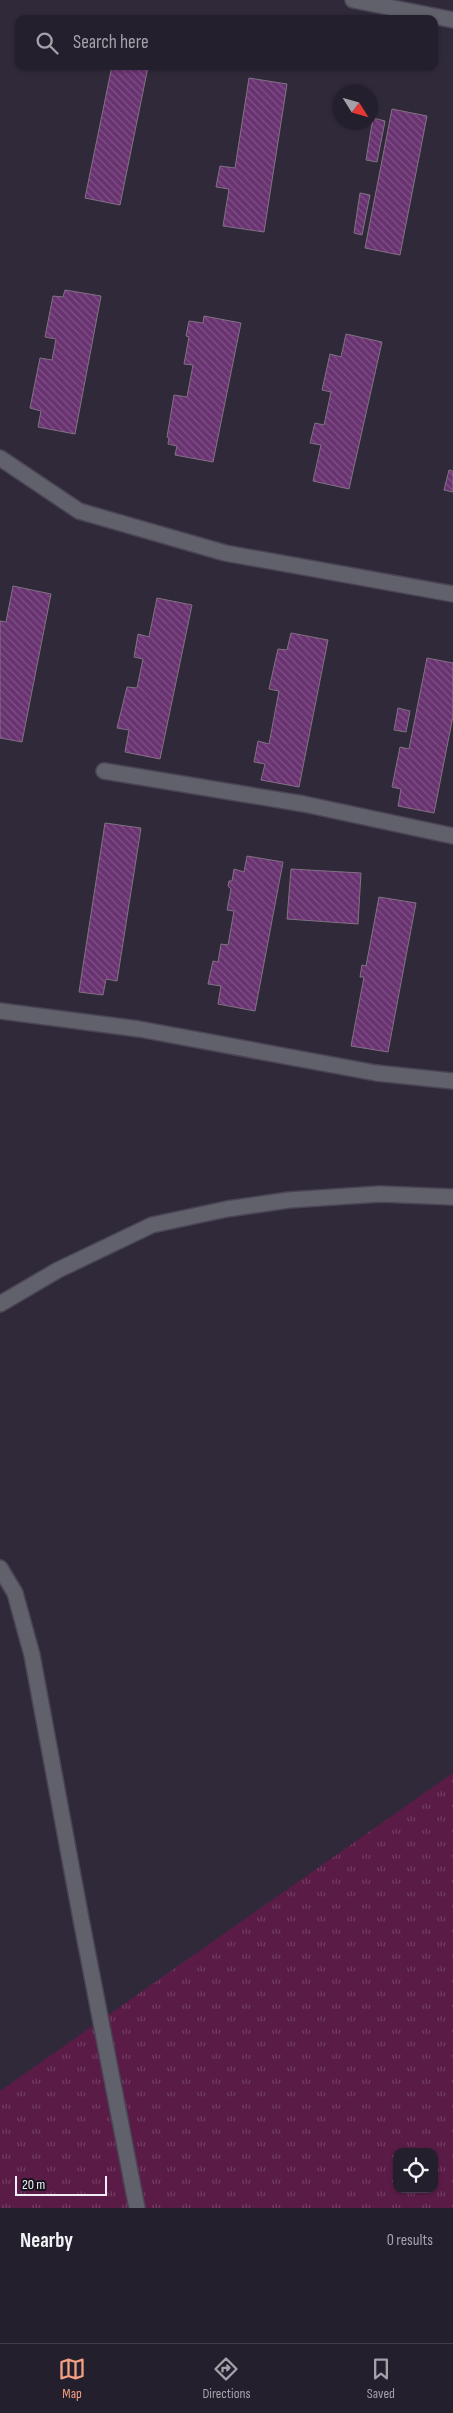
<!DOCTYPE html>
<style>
body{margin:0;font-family:"Sofia Sans Condensed",sans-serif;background:#302c38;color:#f1f3f6}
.controls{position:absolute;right:15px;bottom:15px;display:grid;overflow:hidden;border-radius:10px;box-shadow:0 1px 4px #0004}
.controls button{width:45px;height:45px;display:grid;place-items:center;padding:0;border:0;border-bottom:1px solid #413d48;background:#241f2c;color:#f1f3f6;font:25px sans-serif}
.compass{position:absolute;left:333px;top:85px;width:45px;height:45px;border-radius:50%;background:#241f2c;box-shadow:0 1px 4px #0004;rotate:127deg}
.scale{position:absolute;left:15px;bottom:12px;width:92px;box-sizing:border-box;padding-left:5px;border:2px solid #f1ecf8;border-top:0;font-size:14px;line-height:18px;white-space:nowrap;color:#f1ecf8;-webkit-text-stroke:4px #17131b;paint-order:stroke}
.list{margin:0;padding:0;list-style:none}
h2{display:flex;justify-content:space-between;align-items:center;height:65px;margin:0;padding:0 20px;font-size:21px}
h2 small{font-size:16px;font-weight:400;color:#a3a2a9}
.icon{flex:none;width:28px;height:28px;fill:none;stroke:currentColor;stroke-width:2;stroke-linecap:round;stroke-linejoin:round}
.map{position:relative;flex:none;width:453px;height:2208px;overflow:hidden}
.search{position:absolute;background:#241f2c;box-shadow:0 1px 4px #0004;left:15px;right:15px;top:15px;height:55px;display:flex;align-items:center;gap:12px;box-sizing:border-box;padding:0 18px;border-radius:10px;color:#a3a2a9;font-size:19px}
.sheet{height:135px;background:#241f2c}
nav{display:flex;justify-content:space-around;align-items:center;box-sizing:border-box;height:70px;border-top:1px solid #413d48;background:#241f2c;font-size:14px;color:#a3a2a9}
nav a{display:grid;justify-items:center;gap:2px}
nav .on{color:#f39f83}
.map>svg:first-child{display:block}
.grass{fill:url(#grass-tufts);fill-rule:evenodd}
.building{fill:url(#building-back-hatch);stroke:#817283}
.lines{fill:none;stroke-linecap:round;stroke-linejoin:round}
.lane-casing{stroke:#4b4455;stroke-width:18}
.lane{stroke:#61616b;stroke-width:15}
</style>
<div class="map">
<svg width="453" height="2208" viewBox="0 0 453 2208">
<defs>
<pattern id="grass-tufts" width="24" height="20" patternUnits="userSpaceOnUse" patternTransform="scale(1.25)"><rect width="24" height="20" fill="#5a1c47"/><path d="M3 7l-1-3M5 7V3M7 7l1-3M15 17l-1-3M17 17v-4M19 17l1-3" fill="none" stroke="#723d62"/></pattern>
<pattern id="building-back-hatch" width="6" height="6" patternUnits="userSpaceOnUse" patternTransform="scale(1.25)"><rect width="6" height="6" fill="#693371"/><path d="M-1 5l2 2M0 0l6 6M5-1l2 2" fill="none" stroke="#7f5186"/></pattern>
</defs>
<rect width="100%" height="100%" fill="#30293a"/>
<path class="grass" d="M453,1773V2208H0V2091ZM397,2152H434V2189H397Z"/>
<g class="building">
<polygon points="112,66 148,67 120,205 85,198"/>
<polygon points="249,78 287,84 264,232 223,226 229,189 216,187 220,166 235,168"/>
<polygon points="392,109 427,116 400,255 365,248"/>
<polygon points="373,118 385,121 377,162 366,160"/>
<polygon points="360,193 370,195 362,235 354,233"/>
<polygon points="65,290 101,296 75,434 38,427 41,411 30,408 40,358 52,360 56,339 45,337 53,296 63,297"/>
<polygon points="204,316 241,323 213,462 175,455 177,446 168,444 169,438 167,437 174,395 187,397 193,365 184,364 189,337 186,336 189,321 203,323"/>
<polygon points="346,334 382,342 349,489 313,481 321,445 310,443 315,423 324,425 331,392 322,390 330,354 341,357"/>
<polygon points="449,470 453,471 453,492 444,490"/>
<polygon points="13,586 51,594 22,742 0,738 0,621 6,622"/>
<polygon points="157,598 192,605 160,759 125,752 129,730 117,728 127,687 137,688 143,659 134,657 138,634 149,637"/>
<polygon points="291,633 328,640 299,787 261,780 265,764 254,762 258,741 269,744 279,691 269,689 278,649 287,650"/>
<polygon points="427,658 453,663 453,716 434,813 398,806 401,789 392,787 400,747 409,749"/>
<polygon points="398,708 410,711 406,732 394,730"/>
<polygon points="105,823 141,828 117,981 106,979 103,995 79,992"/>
<polygon points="247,856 283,862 255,1011 218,1004 221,986 208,984 213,961 218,962 221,944 228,945 234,911 227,910 231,889 228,886 229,881 232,881 234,869 244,872"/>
<polygon points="291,869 361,873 358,924 287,919"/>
<polygon points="379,897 416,903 388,1052 351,1046 364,977 360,977 362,965 366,966"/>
</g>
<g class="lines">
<defs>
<g id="lane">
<polyline points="353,0 453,20"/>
<polyline points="0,458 79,511 225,553 453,594"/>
<polyline points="104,771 304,804 453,836"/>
<polyline points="0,1011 139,1029 376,1073 453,1081"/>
<polyline points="0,1304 58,1270 152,1225 227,1209 289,1200 380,1194 453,1197"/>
<polyline points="0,1568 15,1593 32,1655 81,1919 137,2208"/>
</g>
</defs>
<use href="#lane" class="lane-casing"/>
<use href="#lane" class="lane"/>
</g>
</svg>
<div class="controls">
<button><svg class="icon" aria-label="locate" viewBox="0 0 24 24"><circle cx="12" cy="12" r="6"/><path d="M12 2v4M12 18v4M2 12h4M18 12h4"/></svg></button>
</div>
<svg class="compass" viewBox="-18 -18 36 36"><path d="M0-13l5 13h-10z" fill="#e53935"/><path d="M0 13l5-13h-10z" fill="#a3a2a9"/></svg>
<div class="scale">20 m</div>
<div class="search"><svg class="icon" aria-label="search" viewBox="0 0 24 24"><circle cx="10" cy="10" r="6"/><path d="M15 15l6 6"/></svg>Search here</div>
</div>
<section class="sheet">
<h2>Nearby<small>0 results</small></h2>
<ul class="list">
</ul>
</section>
<nav>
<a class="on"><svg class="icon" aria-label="map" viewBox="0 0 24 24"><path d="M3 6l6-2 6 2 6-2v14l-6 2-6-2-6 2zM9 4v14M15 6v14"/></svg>Map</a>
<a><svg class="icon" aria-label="directions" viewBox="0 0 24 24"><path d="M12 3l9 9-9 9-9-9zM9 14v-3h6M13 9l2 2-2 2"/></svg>Directions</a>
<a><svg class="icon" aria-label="saved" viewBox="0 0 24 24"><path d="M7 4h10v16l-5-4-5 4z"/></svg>Saved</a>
</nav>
